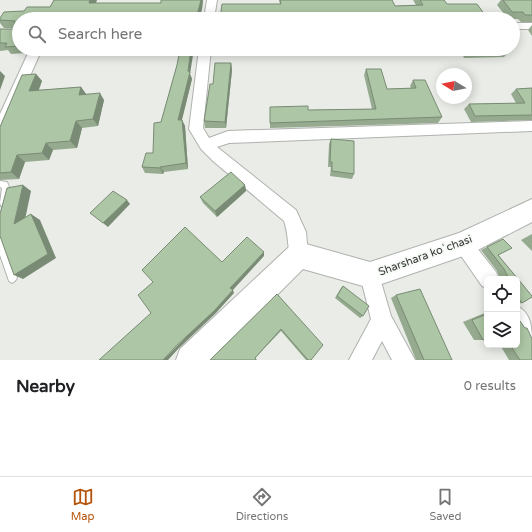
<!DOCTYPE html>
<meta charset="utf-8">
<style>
body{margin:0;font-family:"Varela Round",sans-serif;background:#f6f6f6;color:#202124}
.controls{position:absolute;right:12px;bottom:12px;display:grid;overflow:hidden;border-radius:6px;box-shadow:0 2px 10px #0003}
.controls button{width:36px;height:36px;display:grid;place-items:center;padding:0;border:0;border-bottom:1px solid #e0e0e0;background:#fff;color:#202124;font:20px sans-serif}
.compass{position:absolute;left:436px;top:68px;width:36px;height:36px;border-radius:50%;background:#fff;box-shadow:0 2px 10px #0003;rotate:280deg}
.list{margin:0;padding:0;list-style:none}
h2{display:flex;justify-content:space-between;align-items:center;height:52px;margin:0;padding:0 16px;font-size:17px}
h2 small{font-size:13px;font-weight:400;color:#757577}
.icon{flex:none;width:22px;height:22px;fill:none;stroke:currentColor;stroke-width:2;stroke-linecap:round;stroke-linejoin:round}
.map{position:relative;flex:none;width:532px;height:360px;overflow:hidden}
.search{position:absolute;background:#fff;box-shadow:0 2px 10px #0003;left:12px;right:12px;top:12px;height:44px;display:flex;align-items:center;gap:10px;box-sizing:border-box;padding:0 14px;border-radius:22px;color:#757577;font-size:15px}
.sheet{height:116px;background:#fff}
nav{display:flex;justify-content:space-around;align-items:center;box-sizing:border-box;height:56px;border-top:1px solid #e0e0e0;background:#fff;font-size:11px;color:#757577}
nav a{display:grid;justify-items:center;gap:2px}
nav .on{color:#b45309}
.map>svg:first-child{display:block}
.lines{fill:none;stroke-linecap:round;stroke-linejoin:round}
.lane-casing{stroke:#afb2ae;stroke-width:2}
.street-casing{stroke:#afb2ae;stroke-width:2}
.secondary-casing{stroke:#afb2ae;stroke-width:2}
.lane{fill:#fff;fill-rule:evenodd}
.street{fill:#fff;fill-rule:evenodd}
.secondary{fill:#fff;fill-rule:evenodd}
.wall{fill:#95aa8e}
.shaded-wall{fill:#798b74}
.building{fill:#adc6a5;stroke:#798b74}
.labels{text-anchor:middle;stroke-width:3.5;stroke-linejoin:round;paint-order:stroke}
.street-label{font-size:11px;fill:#343534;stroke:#f6faf5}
</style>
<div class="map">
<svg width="532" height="360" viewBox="0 0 532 360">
<rect width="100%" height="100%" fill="#e9ece7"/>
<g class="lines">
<defs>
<g id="lane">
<path d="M0,181L7,182C11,189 10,198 7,206L4,207L1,206L0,203L2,188L0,187Z"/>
<polygon points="0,225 4,226 5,229 6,244 17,278 15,281 12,283 9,281 0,255"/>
</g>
<g id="street">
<polygon points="207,0 217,0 214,19 204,19"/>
<rect x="513" y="23" width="19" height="6"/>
<polygon points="30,49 42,49 17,105 7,134 5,138 0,140 0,114"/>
<path d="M199,49H211L203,128L209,138L228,131L532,121V131L229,143L217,147L296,210L306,232L308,255L306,261L299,264L292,261C287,249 289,235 284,221L213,161L201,149L189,129Z"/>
<polygon points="463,235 469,238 496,272 499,279 487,279 487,288 482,286 457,250 454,244 457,238"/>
<polygon points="370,265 377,268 391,316 415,360 392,360 382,341 372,360 349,360 371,319 360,275 363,268"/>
<path d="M517,306C532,314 532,328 532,346C513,338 517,323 517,306Z"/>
</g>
<polygon id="secondary" points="532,199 532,222 472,253 370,288 303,269 212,360 176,360 180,349 290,246 299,242 370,262 459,233"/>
</defs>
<use href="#lane" class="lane-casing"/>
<use href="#street" class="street-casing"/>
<use href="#secondary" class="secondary-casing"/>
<use href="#lane" class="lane"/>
<use href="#street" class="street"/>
<use href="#secondary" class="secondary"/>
</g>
<g class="wall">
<polygon points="54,0 97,0 96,3 161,3 161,0 203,0 202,9 199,19 19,19 19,49 29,49 26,53 11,54 8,50 0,51 0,29 15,29 15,28 4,28 0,23 0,18 24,11 50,7"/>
<polygon points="279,0 392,0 395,6 416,5 413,0 444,0 447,4 488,19 220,19 280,4"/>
<polygon points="501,0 532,0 532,22 521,22 518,19 508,19 497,5"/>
<polygon points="532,25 532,36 528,30"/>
<polygon points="40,49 85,49 42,52"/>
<polygon points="311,49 407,49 406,51 311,54"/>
<polygon points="438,49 509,49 510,50 504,57 464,58 462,53 440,54"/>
<polygon points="231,63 232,70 226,128 205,128 204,121 213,84"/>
<polygon points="177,65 190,74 192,79 182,120 185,126 188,169 164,172 163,174 145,173 142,167 153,153 161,122"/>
<polygon points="366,69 387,89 411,88 410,86 413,80 442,117 438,123 270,128 270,107 308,110 372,109 364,75"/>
<polygon points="36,74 42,81 39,90 81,87 86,94 104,100 98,126 82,128 77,148 53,150 49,160 25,162 19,179 0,180 0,127"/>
<polygon points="532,88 532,120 471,122 464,109 469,104 516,103 511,94 516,89"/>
<polygon points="331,139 354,174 352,179 330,176 331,167 328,167 329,144"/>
<polygon points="245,185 246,191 217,217 203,203 200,197"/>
<polygon points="532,234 532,251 521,240"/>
<polygon points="503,239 512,248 498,255 532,296 532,297 522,303 517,304 517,279 500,279 497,271 481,250"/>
<polygon points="343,286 363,316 360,318 335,298 341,288"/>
<polygon points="277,294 311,360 306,360 281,331 255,358 257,360 210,360"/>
<polygon points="396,295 452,360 416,360 391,298"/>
<polygon points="487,312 487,338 483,340 474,340 463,322"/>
<polygon points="524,328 527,328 532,360 509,360 500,345 517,345"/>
</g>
<g class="shaded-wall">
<polygon points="90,0 97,0 92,10 89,3"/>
<polygon points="201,0 203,0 202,9 199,19 196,19"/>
<polygon points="23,49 29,49 26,53"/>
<polygon points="191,49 194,49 190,74 192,79 180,127 178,120 188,71"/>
<polygon points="231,63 232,70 226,128 225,122"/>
<polygon points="0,71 5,76 0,90"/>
<polygon points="36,74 42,81 35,98 29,91"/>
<polygon points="81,87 86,94 79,95"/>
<polygon points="100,93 104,100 98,126 93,119"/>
<polygon points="182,120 185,126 188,169 186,163"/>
<polygon points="76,121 82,128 77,148 70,141"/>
<polygon points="46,143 53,150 49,160 42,153"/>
<polygon points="17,155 25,162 19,179 11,172"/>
<polygon points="160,167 164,172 163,174 160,168"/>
<polygon points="23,185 31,191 23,229 14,224"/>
<polygon points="245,185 246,191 217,217 215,211"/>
<polygon points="127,200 130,204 108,227 103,223"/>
<polygon points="31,214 40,220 56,258 23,279 14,275"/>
<polygon points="264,252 264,256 232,291 230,288"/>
<polygon points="233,290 234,293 216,313 179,348 168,360 163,360"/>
</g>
<g class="building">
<polygon points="54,0 90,0 89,3 161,3 161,0 201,0 196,19 135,19 135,18 91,18 90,19 19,19 19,46 5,47 7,43 0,43 0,29 15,29 15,21 0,20 0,18 4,12 24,11 27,7 50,7"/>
<polygon points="280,0 392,0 395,6 423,5 420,0 444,0 447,4 477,4 488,19 308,19 307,14 278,16 278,19 220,19 222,4 281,4"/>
<polygon points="503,0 532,0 532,15 525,15 523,12 512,12"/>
<polygon points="180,49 191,49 188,71 190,72 178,120 182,120 186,163 160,167 160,168 142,167 146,153 153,153 154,123 161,122 177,65"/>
<polygon points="468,49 509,49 510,50 469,51"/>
<polygon points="215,63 231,63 225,122 204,121 210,84 213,84"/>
<polygon points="366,69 381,69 387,89 416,88 413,80 425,80 442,117 270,123 270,107 308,106 308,110 376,109"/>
<polygon points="36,74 29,91 81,87 79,95 100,93 93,119 76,121 70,141 46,143 42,153 17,155 11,172 0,173 0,127 22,75"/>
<polygon points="532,88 532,115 475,116 469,104 525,103 516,89"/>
<polygon points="331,139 354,141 354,174 332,171 332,162 330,162"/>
<polygon points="231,172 245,185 215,211 200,197"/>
<polygon points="23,185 14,224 31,214 48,254 14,275 0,236 0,214 7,188"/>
<polygon points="113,191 127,200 103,223 90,213"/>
<polygon points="185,227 222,262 247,237 264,252 230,288 233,290 214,311 175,347 163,360 99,360 151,313 138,295 153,282 142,270"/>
<polygon points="503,239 512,248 498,255 532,296 532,297 522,303 517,296 517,279 503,279 502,278 508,277 504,269 487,247"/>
<polygon points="343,286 369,306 363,316 337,296"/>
<polygon points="420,289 452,360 424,360 396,295"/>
<polygon points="277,294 323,345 311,360 308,360 281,329 255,358 256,360 210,360"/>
<polygon points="487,314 487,338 483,340 472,320"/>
<polygon points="517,317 525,328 527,328 532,339 532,360 520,360 510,345 517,345"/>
</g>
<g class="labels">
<g class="street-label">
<text transform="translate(425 255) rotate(-20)" y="4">Sharshara koʻchasi</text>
</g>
</g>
</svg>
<div class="controls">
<button><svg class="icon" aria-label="locate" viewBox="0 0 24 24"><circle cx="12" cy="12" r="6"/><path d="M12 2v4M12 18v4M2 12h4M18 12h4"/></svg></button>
<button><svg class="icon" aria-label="layers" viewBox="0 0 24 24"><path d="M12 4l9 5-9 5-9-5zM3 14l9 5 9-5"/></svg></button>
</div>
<svg class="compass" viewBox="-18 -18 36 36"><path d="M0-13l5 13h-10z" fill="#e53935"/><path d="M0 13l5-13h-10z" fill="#757577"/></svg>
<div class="search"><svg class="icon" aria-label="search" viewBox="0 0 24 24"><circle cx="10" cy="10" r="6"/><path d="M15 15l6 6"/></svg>Search here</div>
</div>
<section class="sheet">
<h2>Nearby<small>0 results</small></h2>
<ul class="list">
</ul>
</section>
<nav>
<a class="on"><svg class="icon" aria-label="map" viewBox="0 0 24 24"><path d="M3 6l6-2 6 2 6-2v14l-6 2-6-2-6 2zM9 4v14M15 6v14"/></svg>Map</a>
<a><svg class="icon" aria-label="directions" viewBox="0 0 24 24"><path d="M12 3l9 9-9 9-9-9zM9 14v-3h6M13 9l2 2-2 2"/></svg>Directions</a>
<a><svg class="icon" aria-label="saved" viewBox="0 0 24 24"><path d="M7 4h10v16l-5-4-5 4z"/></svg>Saved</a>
</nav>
